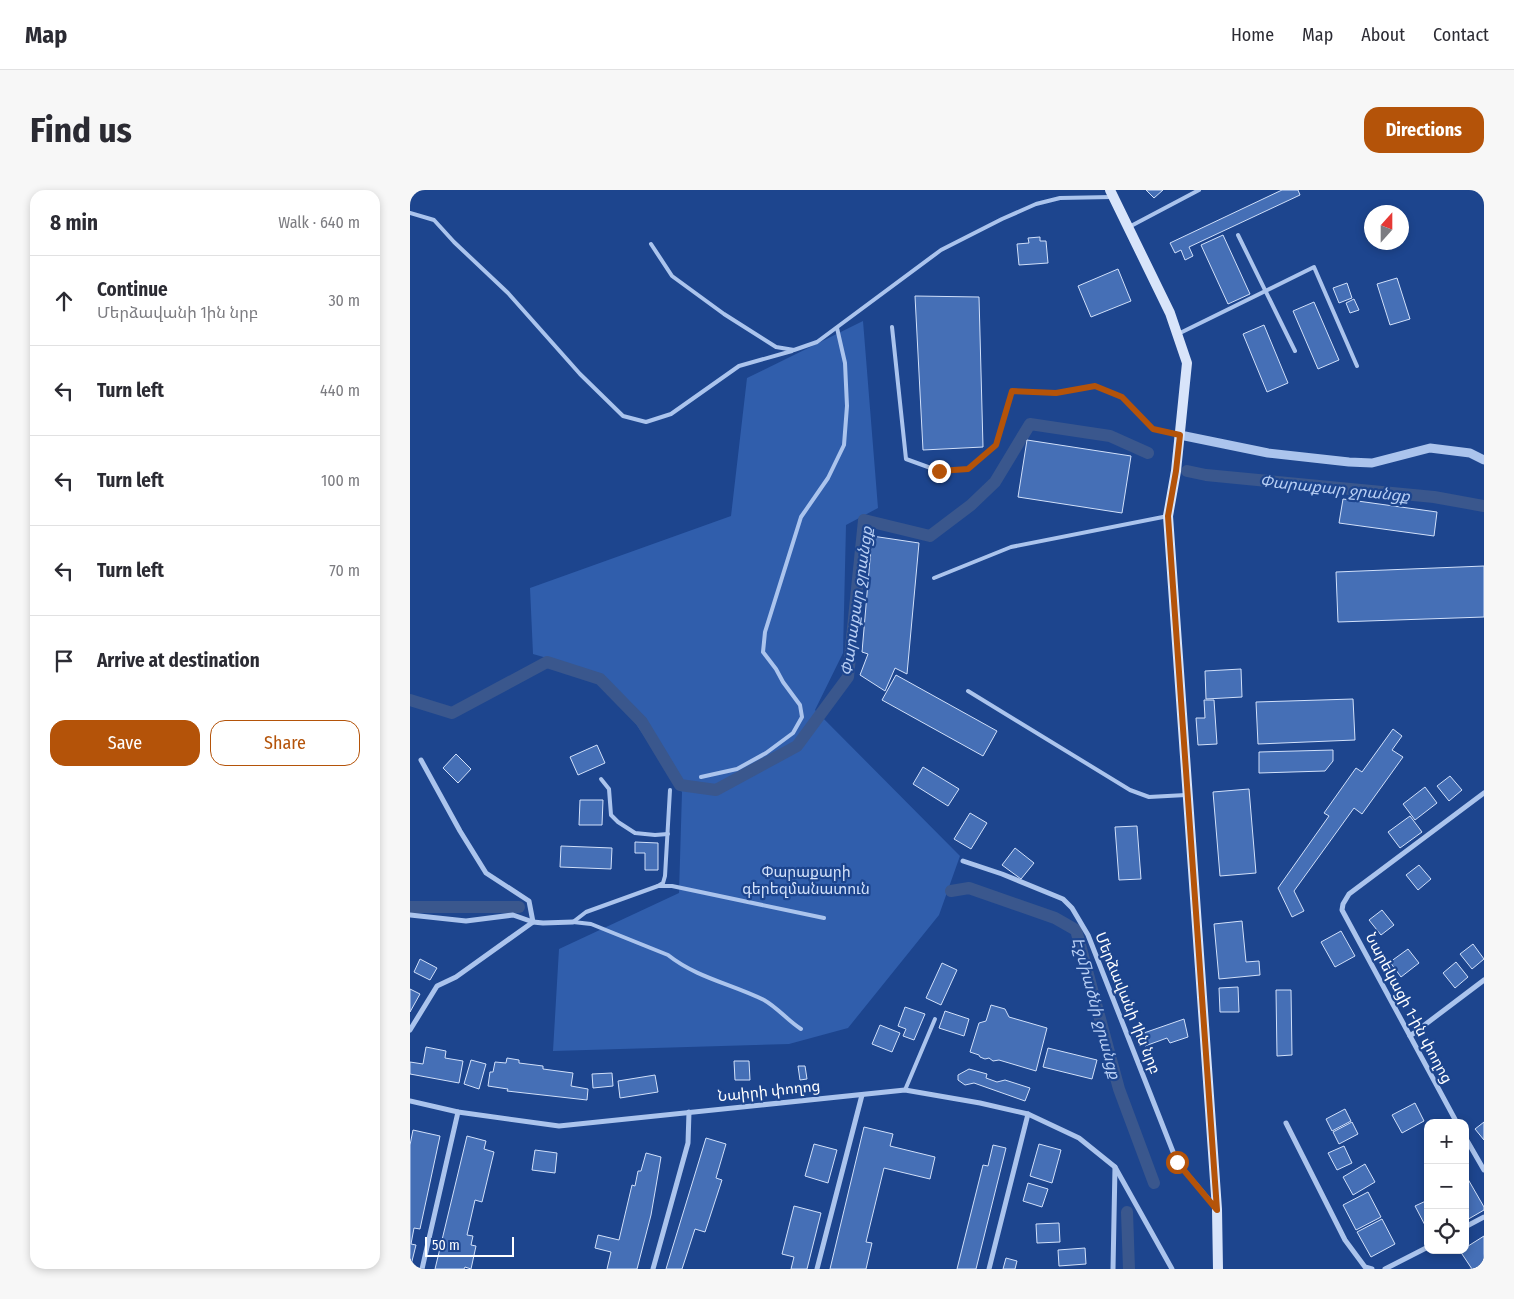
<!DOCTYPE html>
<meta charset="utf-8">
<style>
body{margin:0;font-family:"Fira Sans Condensed","Noto Sans Armenian",sans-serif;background:#f7f7f7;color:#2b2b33}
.controls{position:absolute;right:15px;bottom:15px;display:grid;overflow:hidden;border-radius:10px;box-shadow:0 2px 8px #0003}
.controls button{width:45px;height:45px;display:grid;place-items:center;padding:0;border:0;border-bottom:1px solid #e1e1e2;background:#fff;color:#2b2b33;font:25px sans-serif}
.compass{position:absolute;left:954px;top:15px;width:45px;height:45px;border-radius:50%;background:#fff;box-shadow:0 2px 8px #0003;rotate:21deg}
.scale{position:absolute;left:15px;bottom:12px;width:89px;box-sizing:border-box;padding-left:5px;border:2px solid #fff;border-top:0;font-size:14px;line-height:18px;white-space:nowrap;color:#fff;-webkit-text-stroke:4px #1d458e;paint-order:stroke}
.stop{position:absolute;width:15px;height:15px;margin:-11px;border:4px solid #b45309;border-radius:50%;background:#fff}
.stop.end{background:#b45309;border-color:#fff;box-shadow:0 1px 5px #0008}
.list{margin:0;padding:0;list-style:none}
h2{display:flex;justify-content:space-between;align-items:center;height:65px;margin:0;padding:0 20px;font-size:21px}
h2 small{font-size:16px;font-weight:400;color:#7c7c81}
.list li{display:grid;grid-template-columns:32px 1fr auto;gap:15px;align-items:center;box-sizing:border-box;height:90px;padding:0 20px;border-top:1px solid #e1e1e2}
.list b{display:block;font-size:19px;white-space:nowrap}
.list p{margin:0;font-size:16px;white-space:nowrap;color:#7c7c81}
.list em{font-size:16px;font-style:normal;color:#7c7c81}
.actions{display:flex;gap:10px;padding:15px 20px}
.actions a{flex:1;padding:11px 0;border:1px solid #b45309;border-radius:15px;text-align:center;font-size:18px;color:#b45309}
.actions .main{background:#b45309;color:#fff}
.icon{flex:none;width:28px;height:28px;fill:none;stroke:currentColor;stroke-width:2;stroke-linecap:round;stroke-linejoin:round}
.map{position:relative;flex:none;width:1074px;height:1079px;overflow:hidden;border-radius:15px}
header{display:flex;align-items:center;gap:30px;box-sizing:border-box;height:70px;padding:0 25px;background:#fff;border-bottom:1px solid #e1e1e2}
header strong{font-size:24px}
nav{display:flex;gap:28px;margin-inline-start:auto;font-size:18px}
.intro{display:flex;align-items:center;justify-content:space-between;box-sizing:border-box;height:120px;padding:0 30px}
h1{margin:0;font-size:35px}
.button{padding:12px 22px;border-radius:15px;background:#b45309;color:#fff;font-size:18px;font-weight:700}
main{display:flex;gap:30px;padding:0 30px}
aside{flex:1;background:#fff;border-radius:15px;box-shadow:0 2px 8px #0003}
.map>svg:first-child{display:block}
.green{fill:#305eac}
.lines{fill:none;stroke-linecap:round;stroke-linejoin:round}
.canal{stroke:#3a578d;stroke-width:12}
.building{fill:#456fb6;stroke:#d1e0fa}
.service{stroke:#abc4ed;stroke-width:4}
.minor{stroke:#abc4ed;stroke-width:5}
.tertiary{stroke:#abc4ed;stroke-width:9}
.secondary{stroke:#d8e4fa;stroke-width:10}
.route{stroke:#b45309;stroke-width:6}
.labels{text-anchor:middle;stroke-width:4.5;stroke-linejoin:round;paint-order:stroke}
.park-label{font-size:15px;fill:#d1e0fa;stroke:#1d458e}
.street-label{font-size:15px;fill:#fff;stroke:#1d458e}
.water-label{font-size:16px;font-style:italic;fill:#b7cef4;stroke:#1d458e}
</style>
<header>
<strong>Map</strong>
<nav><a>Home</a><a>Map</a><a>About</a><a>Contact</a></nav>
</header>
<div class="intro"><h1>Find us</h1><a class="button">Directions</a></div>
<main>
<aside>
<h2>8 min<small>Walk · 640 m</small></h2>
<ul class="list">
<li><svg class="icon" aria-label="ahead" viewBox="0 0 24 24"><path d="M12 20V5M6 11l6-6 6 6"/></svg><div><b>Continue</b><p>Մերձավանի 1ին նրբ</p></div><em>30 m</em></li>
<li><svg class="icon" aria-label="left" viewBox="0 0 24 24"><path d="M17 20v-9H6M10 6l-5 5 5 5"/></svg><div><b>Turn left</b></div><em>440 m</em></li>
<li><svg class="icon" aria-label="left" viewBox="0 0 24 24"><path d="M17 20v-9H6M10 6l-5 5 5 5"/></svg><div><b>Turn left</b></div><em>100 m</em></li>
<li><svg class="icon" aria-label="left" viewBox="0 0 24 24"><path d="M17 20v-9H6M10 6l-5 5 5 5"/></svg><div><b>Turn left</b></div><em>70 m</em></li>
<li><svg class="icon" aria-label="arrive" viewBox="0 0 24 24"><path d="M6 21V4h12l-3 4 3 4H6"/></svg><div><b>Arrive at destination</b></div></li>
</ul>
<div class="actions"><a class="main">Save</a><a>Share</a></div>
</aside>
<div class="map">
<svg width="1074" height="1079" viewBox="0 0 1074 1079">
<rect width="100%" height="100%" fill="#1d458e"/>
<polygon class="green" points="453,131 468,318 436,335 433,463 405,520 550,666 529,725 438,838 379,854 143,861 149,759 269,703 272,602 192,484 123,464 120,398 321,326 337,188"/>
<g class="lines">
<g class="canal">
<polyline points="777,281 796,285 1024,307 1074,316"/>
<polyline points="0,510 42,523 137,472 190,489 232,532 270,595 306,600 387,556 438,487 454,330 520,346 561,315 585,292 620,234 700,246 738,263"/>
<polyline points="541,701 559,698 645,728 666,740 709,899 744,993"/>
<polyline points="0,717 109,717"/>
<polyline points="717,1022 719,1079"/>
</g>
</g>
<g class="building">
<polygon points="736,0 753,0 744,8"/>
<polygon points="872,0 888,0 890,5 779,57 783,66 775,70 771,60 765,63 760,53"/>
<polygon points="813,45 840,104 818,114 791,55"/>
<polygon points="630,47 630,51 636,51 638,73 609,75 607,54 619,53 618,48"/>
<polygon points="708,79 721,111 681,127 668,96"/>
<polygon points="987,88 1000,129 980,135 967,94"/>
<polygon points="937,93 942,108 929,113 923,98"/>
<polygon points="505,106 569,107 573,257 513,260"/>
<polygon points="944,109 949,120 940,123 936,113"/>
<polygon points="904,112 929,170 908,179 883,121"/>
<polygon points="854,135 878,193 857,202 833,144"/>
<polygon points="617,250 721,266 712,323 608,307"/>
<polygon points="933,309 1027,322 1024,346 929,333"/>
<polygon points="462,346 509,353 497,484 485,478 475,501 450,485 458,464 452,462"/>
<polygon points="1074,376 1074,427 928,432 926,382"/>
<polygon points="831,479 832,507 796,509 795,481"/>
<polygon points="486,485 587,541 573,566 472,510"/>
<polygon points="943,509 945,550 848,554 846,512"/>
<polygon points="794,510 804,510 807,554 788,555 786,528 795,528"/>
<polygon points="983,539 992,546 982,560 993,567 952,624 944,618 884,701 894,721 882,727 868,698 919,626 914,623 946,578 952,582"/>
<polygon points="187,555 195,573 168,585 160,567"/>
<polygon points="923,560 923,571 915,581 849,583 849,562"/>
<polygon points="46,564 61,579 48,593 33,578"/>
<polygon points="513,577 549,599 538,616 503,594"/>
<polygon points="1040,586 1052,600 1039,611 1027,596"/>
<polygon points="1015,597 1027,613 1005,630 993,614"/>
<polygon points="839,599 846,683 810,686 803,602"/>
<polygon points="170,610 193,610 192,635 169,635"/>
<polygon points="560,623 577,633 561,659 544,649"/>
<polygon points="1000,626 1012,642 990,658 978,642"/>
<polygon points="727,636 731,689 709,690 705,637"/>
<polygon points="225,652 248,653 248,680 235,680 235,663 225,663"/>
<polygon points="151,656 202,658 201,679 150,677"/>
<polygon points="605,658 624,673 611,689 592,675"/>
<polygon points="1009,675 1021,689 1008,700 996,685"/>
<polygon points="972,720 984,735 971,745 959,730"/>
<polygon points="832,731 836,772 849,771 850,785 809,789 804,734"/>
<polygon points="931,741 945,766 925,777 911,752"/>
<polygon points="1063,754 1074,769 1062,779 1050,764"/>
<polygon points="998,759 1009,773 991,787 980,772"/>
<polygon points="10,769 27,778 20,790 4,782"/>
<polygon points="1046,772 1058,787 1045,798 1033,783"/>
<polygon points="532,773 547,780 531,815 516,808"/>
<polygon points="828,797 829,822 810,822 809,798"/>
<polygon points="0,799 10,804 0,822"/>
<polygon points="866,800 881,800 882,865 867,866"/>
<polygon points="581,815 595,819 599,827 637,838 626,881 589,870 583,871 579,868 575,869 570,867 569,865 560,862 569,833 576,831"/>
<polygon points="495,817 515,824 504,850 493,846 496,839 488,836"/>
<polygon points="535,821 559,829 554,846 529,838"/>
<polygon points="774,829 778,847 760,853 757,848 735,856 731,844"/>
<polygon points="470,835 490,843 482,862 462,854"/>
<polygon points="16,857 36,861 35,868 53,871 49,893 0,884 0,872 13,874"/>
<polygon points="638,858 687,870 682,889 633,877"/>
<polygon points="97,868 109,870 109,873 133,876 133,879 163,883 161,896 178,899 177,910 97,901 98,899 78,896 80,882 83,882 85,872 96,873"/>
<polygon points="61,870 76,874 69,899 54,894"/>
<polygon points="324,871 339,871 340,890 325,890"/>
<polygon points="388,876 395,876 397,889 390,890"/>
<polygon points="559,879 577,884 576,888 587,892 595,890 620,898 615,911 564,893 555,895 548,890 548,885"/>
<polygon points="202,883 203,896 183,898 182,884"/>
<polygon points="245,885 248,902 210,908 208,891"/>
<polygon points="1005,913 1014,931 992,943 982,925"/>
<polygon points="935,919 941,931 922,941 916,929"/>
<polygon points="942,932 948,944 929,954 923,942"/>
<polygon points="1074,932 1074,950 1065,939"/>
<polygon points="454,937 483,944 480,956 525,967 520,989 474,978 456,1052 462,1053 456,1079 420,1079"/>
<polygon points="3,940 30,946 10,1039 4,1038 1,1054 6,1055 0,1079 0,955"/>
<polygon points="57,946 76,951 74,959 84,962 72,1012 65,1010 57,1045 63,1046 61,1055 66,1056 61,1079 55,1077 54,1079 25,1079"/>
<polygon points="296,948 316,954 306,988 312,990 295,1042 285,1039 272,1079 256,1079"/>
<polygon points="404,954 427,960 418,993 395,986"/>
<polygon points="629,954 651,960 642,993 620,986"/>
<polygon points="583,955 596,958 566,1079 547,1079 573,975 578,976"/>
<polygon points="934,956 942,973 927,980 918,963"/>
<polygon points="125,960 147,963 145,983 122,980"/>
<polygon points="236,963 251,967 241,1025 227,1079 197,1079 201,1062 185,1058 188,1045 209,1050 222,995 225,996 228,981 231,981"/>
<polygon points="955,974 965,992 943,1005 933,987"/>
<polygon points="1055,984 1074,1017 1074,1020 1055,1031"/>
<polygon points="618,993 638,999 632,1017 613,1011"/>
<polygon points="958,1002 971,1027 946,1040 933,1015"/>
<polygon points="1018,1010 1018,1041 1005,1016"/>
<polygon points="384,1016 411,1023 397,1079 381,1079 384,1067 372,1064"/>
<polygon points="972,1029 985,1054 961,1067 947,1042"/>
<polygon points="649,1033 650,1052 627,1053 626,1034"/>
<polygon points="1074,1046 1074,1079 1062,1079 1050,1061 1055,1060 1055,1058"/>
<polygon points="675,1058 676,1074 649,1076 648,1060"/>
<polygon points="596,1068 607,1071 605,1079 593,1079"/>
</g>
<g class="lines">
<g class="service">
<polyline points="0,23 24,30 44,52 98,103 170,184 213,226 236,232 261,224 329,176 382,161"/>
<polyline points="719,37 789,0"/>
<polyline points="828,45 885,161"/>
<polyline points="241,54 262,86 314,124 366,157 384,160 407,152 531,60 592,29 626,14 650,8 701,7"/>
<polyline points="482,137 496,269 529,281 558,279 586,255 602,201 645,203 685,196 712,207 743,239 768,244"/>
<polyline points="768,144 904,77 947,176"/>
<polyline points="524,388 601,357 758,326"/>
<polyline points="558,501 720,600 739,607 776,605"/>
<polyline points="291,587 327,579 356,563 383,543 392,527 390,515 373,492 366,479 353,462 355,442 391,327 418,288 434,255 437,216 435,173 427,138"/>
<polyline points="191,589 199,599 201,625 208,632 225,643 245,645 258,644"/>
<polyline points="248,696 262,696 414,728"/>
<path d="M163,732L181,734L258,765C287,788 322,794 354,810C368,818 377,830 391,839"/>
<polyline points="163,732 176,722 248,696 253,693 255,686 260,600"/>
<polyline points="495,900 525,829"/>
</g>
<g class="minor">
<polyline points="553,671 592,684 653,709 662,718 678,745 767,972 805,1017"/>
<polyline points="0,725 56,731 103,725 123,732 133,733 163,732"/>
<polyline points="0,840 27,796 46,787 123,732 119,711 76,683 50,641 11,570"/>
<polyline points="1000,846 1074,790"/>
<polyline points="0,911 48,922 149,936 495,900 570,913 618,924 669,948 705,977 762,1079"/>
<polyline points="876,933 935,1050 955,1077 962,1079"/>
<polyline points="1047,933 932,720 933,714 939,704 1074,603"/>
<polyline points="1055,947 1074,980"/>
<polyline points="1055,1037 1074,1027"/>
<polyline points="12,1079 48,922"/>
<polyline points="243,1079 278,953 279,922"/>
<polyline points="407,1079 452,905"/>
<polyline points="579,1079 618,924"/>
<polyline points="703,1079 705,977"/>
<polyline points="975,1079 1018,1057"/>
</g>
<polyline class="tertiary" points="770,245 858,263 939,272 962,273 1020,258 1060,263 1074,270"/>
<polyline class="secondary" points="700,0 760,123 777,173 766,281 758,326 807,1019 808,1079"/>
</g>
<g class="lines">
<polyline class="route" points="529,281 558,279 586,255 602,201 646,203 685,196 712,207 743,239 770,245 766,281 758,326 807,1020 767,972"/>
</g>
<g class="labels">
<g class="park-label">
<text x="396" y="687">Փարաքարի<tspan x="396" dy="17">գերեզմանատուն</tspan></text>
</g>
<g class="street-label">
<text transform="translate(718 813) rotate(68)" y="5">Մերձավանի 1ին նրբ</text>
<text transform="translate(999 818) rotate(62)" y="5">Նարեկացի 1-ին փողոց</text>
<text transform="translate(359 901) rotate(-6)" y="5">Նաիրի փողոց</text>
</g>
<g class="water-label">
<text transform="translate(925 298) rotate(6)" y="6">Փարաքար ջրանցք</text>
<text transform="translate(446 411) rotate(-82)" y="6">Փարաքար ջրանցք</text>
<text transform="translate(687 818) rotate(75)" y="6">Էջմիածնի ջրանցք</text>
</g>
</g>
</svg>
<div class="controls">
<button>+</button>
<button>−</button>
<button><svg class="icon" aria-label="locate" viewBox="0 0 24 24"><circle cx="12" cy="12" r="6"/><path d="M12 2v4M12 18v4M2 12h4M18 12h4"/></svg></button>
</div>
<svg class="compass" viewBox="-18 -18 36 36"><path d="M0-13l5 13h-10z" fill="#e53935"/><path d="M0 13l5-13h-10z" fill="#7c7c81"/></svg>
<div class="scale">50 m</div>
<div class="stop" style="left:767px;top:972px"></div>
<div class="stop end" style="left:529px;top:281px"></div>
</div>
</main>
